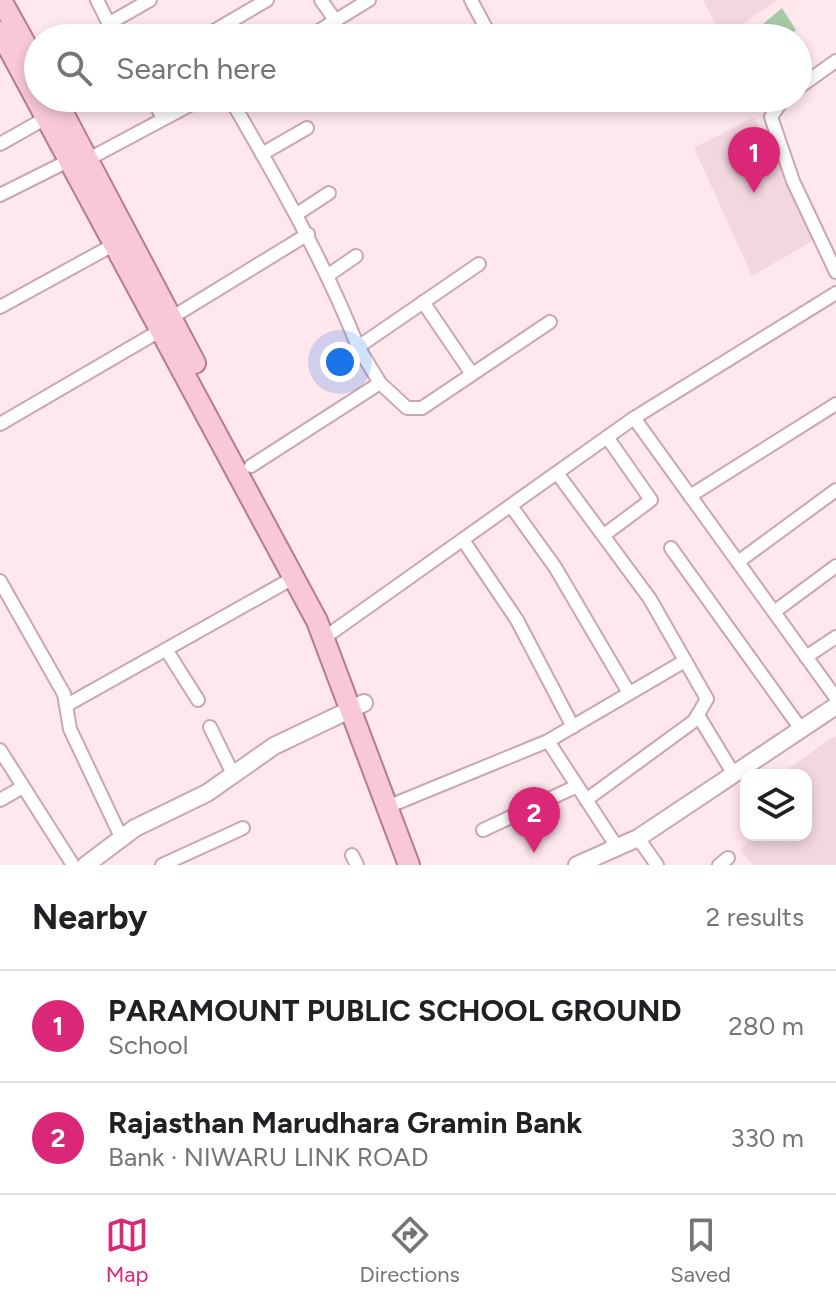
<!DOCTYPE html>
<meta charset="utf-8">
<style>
body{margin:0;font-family:Figtree,sans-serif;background:#f6f6f6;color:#202124}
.controls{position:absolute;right:24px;bottom:24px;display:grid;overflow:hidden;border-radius:16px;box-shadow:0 4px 12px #0003}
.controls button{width:72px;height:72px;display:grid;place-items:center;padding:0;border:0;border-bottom:2px solid #e0e0e0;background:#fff;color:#202124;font:40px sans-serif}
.you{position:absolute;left:340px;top:362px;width:28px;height:28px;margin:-20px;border:6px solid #fff;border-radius:50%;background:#1a73e8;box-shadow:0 0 0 12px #1a73e833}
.badge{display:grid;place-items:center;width:52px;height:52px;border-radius:50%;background:#db2777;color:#fff;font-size:26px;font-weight:700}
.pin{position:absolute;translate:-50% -66px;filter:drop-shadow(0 2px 4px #0008)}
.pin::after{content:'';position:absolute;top:42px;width:28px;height:24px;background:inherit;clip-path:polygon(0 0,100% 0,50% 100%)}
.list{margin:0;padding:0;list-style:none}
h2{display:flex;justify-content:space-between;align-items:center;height:104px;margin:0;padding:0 32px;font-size:34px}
h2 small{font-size:26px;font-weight:400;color:#757577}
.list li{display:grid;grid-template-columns:52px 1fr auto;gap:24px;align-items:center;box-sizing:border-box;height:112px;padding:0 32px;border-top:2px solid #e0e0e0}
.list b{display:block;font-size:30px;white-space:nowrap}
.list p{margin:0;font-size:26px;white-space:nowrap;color:#757577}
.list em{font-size:26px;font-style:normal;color:#757577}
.icon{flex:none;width:44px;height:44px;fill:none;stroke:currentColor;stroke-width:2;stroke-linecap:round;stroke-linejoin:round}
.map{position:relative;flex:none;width:836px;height:865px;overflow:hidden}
.search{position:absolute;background:#fff;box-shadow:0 4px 12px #0003;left:24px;right:24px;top:24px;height:88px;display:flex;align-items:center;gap:20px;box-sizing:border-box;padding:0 28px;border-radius:44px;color:#757577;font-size:30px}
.sheet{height:328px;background:#fff}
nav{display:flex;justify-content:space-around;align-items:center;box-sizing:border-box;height:112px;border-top:2px solid #e0e0e0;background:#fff;font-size:22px;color:#757577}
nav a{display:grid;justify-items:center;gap:4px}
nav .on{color:#db2777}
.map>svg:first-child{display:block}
.built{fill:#f3d7df}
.park{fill:#a7caa7}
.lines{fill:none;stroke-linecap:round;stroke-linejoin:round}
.minor-casing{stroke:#caa6b0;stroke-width:16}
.tertiary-casing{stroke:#caa6b0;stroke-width:20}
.primary-casing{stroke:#b57c8d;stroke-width:24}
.minor{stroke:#fff;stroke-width:12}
.tertiary{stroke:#fff;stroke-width:16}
.primary{stroke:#f8c8d7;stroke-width:20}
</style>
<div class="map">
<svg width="836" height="865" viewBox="0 0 836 865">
<rect width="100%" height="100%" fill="#fee7ed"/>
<g class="built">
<polygon points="703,0 777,0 723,38"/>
<polygon points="754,117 817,238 752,276 694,148"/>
<polygon points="836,735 836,865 753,865 740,850 756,835 806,835 806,775 779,775"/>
</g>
<polygon class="park" points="782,8 796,30 786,38 746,38"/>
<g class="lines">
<defs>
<g id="minor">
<polyline points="97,0 116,38"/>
<polyline points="321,0 335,20"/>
<polyline points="471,0 486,28"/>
<polyline points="108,24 150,0"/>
<polyline points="202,38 267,0"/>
<polyline points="307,38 369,0"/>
<polyline points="798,88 836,61"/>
<polyline points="151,98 163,117"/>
<path d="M230,98C277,180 324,260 358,347"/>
<polyline points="784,98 771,117 793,181 836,272"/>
<polyline points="0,144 46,118"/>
<polyline points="262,154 307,128"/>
<polyline points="83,162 203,98"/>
<polyline points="0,195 70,160"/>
<polyline points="297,214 329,193"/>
<polyline points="479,264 358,347 380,383 407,408 422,408 550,322"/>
<polyline points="327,276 356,256"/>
<polyline points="423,302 472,374"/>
<polyline points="0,307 115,244"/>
<polyline points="171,318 308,234"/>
<polyline points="634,418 836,698"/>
<polyline points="0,424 161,330"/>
<polyline points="251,466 380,383"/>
<polyline points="557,473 650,599 707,699 694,721 586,800"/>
<polyline points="690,496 836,404"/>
<polyline points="511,506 555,567 629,693"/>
<polyline points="604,535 651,500 607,437"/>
<polyline points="463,540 517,620 573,727"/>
<polyline points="671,548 801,729"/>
<polyline points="738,562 836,490"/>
<polyline points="0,581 64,694 70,729 122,839"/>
<polyline points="774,612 836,566"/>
<polyline points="324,638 634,418 836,293"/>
<polyline points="167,651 198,700"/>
<polyline points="806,657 836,637"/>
<polyline points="67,705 295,577"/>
<polyline points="698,715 733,773"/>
<polyline points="210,727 234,776"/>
<polyline points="548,741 617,847"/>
<polyline points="0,750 73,865"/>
<polyline points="0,800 21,788"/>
<polyline points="387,807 548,741 683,662"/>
<polyline points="483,830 577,786"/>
<polyline points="638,838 657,865"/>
<polyline points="352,855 357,865"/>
<polyline points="162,865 243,828"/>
<polyline points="719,865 728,858"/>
</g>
<g id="tertiary">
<polyline points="86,865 135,828 207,793 274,746 364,703"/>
<polyline points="577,865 638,838 836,706"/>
</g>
<g id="primary">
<polyline points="1,0 38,67"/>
<polyline points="0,32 317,621 409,865"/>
<polyline points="55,98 195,363"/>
</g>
</defs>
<use href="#minor" class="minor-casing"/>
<use href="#tertiary" class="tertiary-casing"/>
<use href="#primary" class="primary-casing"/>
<use href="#minor" class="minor"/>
<use href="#tertiary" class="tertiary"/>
<use href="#primary" class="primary"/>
</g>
</svg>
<div class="controls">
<button><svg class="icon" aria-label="layers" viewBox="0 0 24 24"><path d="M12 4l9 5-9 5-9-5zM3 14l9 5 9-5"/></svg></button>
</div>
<div class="you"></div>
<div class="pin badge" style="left:754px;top:193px">1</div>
<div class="pin badge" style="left:534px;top:853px">2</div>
<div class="search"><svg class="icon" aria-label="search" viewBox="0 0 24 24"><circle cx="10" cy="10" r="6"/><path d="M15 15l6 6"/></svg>Search here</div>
</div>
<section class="sheet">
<h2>Nearby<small>2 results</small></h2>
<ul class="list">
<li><span class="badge">1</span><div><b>PARAMOUNT PUBLIC SCHOOL GROUND</b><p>School</p></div><em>280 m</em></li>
<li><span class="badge">2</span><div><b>Rajasthan Marudhara Gramin Bank</b><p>Bank · NIWARU LINK ROAD</p></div><em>330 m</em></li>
</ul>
</section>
<nav>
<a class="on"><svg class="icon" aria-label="map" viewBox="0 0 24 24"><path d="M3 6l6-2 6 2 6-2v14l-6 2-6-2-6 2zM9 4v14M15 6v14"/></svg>Map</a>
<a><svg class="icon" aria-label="directions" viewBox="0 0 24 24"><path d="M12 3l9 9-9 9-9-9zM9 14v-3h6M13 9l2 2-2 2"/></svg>Directions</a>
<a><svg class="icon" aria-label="saved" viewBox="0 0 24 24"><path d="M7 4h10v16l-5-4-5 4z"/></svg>Saved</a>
</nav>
